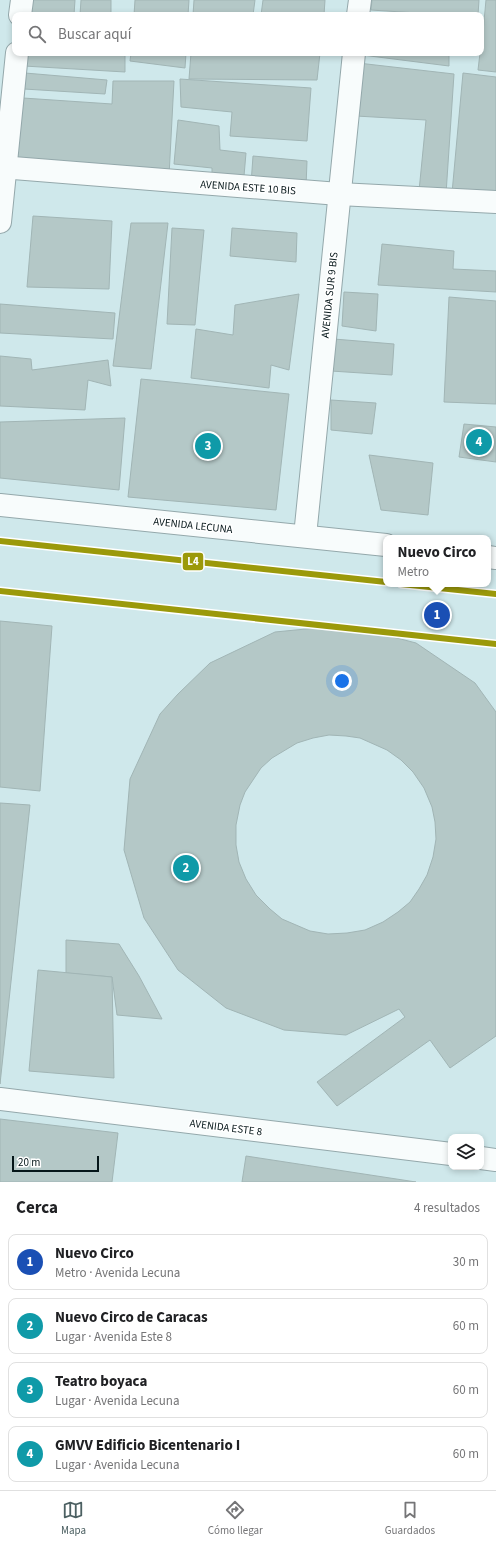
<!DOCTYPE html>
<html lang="es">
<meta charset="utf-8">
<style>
body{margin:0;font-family:"Source Sans 3",sans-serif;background:#f6f6f6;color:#202124}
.controls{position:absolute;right:12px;bottom:12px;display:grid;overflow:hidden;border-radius:8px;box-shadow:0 2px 6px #0003}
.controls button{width:36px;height:36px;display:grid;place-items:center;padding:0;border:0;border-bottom:1px solid #e0e0e0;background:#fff;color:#202124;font:20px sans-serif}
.scale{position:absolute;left:12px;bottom:10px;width:87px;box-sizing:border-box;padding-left:4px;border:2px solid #051619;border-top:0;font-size:11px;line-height:14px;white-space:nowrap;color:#051619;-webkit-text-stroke:3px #fff;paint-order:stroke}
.you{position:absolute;left:342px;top:681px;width:14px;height:14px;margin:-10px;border:3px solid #fff;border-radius:50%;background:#1a73e8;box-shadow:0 0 0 6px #1a73e833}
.badge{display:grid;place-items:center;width:26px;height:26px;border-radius:50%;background:#4c6062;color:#fff;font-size:13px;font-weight:700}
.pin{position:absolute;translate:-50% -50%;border:2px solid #fff;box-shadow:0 1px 4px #0006}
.popup{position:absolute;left:383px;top:535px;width:108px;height:52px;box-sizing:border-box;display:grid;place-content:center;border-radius:8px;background:#fff;filter:drop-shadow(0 1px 3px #0005);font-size:13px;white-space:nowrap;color:#757577}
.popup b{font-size:15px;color:#202124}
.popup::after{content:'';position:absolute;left:50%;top:100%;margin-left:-8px;border:8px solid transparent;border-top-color:#fff}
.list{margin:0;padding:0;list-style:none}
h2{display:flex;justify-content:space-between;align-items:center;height:52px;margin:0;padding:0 16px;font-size:17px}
h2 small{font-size:13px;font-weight:400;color:#757577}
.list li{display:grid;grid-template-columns:26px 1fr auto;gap:12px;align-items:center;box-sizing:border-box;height:56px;margin:0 8px 8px;padding:0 8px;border:1px solid #e0e0e0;border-radius:8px}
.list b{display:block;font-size:15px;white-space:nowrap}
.list p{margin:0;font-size:13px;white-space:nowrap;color:#757577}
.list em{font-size:13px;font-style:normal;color:#757577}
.icon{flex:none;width:22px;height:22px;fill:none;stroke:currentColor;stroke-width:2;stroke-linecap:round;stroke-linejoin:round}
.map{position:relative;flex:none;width:496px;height:1182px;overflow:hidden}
.search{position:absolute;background:#fff;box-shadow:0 2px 6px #0003;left:12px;right:12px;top:12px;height:44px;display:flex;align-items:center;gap:10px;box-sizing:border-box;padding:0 14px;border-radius:8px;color:#757577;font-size:15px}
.sheet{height:308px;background:#fff}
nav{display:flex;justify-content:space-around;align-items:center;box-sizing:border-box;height:56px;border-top:1px solid #e0e0e0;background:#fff;font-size:11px;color:#757577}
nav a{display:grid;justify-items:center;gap:2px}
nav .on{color:#4c6062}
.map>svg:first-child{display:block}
.building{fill:#b4c8c7;stroke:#a1b5b5;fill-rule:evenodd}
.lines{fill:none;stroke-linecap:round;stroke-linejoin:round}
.minor-casing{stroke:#94a8ab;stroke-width:24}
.minor{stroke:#f8fcfc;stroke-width:22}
.metro-1-casing{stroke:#fff;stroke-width:9}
.metro-1{stroke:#9b990a;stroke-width:6}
.labels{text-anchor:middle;stroke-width:3;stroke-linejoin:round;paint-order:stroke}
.street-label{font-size:11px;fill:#051619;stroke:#fff}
.line-badge{stroke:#fff;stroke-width:1.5}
.badge-label{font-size:11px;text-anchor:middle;font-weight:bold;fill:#fff}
</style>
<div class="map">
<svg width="496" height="1182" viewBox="0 0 496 1182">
<rect width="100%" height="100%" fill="#cfe8eb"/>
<g class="building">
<polygon points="28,0 75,0 74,15 26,15"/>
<polygon points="81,0 111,0 111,15 80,15"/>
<polygon points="135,0 189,0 188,15 134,15"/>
<polygon points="194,0 255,0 253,15 193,15"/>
<polygon points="263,0 325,0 324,15 261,15"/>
<polygon points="372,0 479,0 478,15 448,15 371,10"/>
<polygon points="486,0 496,0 496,72 478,70 480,53 481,53"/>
<polygon points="24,53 125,53 125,72 24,66"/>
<polygon points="131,53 186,53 185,68 130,61"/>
<polygon points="191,53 254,55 254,53 320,53 317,80 189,79"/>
<polygon points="363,53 449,53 449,66 362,55"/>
<polygon points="358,63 454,74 446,194 419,191 426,120 356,116"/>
<polygon points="25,73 107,80 105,94 24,89"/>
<polygon points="463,73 496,77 496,195 452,193"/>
<polygon points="180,79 311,88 307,141 230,136 232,112 181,107"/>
<polygon points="113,81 174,81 169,176 15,162 23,98 112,104"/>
<polygon points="178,120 219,126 220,150 246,153 244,176 212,179 212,168 174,164"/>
<polygon points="253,156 307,161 306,187 251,184"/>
<polygon points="33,216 112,221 109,289 27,287"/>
<polygon points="131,223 168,223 151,369 113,366"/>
<polygon points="172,228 204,230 195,325 167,324"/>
<polygon points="232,228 297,233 296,262 230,256"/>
<polygon points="382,244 454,251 453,269 496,271 496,292 378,285"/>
<polygon points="344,292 378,294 376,331 342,326"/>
<polygon points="299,294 289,370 271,365 269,388 191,378 196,329 233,335 235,305"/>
<polygon points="449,297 496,301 496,404 444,402"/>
<polygon points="0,304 115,313 113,339 0,333"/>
<polygon points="334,339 394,344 392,375 331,371"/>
<polygon points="0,356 31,359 32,370 108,360 111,386 88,380 85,410 0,406"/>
<polygon points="141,379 289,394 276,510 128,497"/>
<polygon points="331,400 376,403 372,434 331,430"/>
<polygon points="125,418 119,490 0,478 0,422"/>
<polygon points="464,424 496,427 496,462 459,457"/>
<polygon points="369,455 433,463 428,515 381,510"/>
<polygon points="0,621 52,626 40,791 0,787"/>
<path d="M347,625L416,643L475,683L496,712V1036L450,1068L430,1040L337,1106L317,1082L405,1017L399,1009L346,1035L284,1030L226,1008L178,970L144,918L124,850L130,779L160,714L178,694L210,663L275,632ZM329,735L346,736L360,738L387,750L401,760L413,772L424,788L432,807L435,822L436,839L433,857L427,875L419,889L410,902L398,912L383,922L365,930L347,933L328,934L310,931L282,919L270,909L256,895L246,879L239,862L236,845V825L240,805L245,792L261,768L272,758L297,743L313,738Z"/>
<polygon points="0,803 30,805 0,1084"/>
<polygon points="66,940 119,944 139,976 162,1019 117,1015 112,977 66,973"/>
<polygon points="38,970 112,977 114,1078 29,1071"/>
<polygon points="0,1119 118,1133 112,1182 0,1182"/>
<polygon points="246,1156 416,1182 242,1182"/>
</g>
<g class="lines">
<defs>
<g id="minor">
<polyline points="20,15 22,0"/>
<polyline points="358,15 360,0"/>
<polyline points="0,167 339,194 496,202"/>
<polyline points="0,222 17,53"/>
<polyline points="0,505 386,545"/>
<polyline points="305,536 354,53"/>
<polyline points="488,557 496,558"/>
<polyline points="0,1099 451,1154"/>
<polyline points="481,1158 496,1160"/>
</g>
</defs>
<use href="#minor" class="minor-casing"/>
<use href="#minor" class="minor"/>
<defs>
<g id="metro-1">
<polyline points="0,541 386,582"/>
<polyline points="401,584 496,594"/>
<polyline points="0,591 496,644"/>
</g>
</defs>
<use href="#metro-1" class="metro-1-casing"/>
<use href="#metro-1" class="metro-1"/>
</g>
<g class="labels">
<g class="street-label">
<text transform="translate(248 187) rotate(4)" y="4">AVENIDA ESTE 10 BIS</text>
<text transform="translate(329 295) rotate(-84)" y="4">AVENIDA SUR 9 BIS</text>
<text transform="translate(193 525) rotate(6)" y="4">AVENIDA LECUNA</text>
<text transform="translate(226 1127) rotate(7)" y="4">AVENIDA ESTE 8</text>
</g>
</g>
<rect class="line-badge" x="182" y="552" width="22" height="19" rx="4" fill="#9b990a"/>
<g class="badge-label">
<text x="193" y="565">L4</text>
</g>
</svg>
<div class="controls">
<button><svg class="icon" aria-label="layers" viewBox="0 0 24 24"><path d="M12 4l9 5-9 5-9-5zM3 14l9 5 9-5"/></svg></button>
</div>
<div class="scale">20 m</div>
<div class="you"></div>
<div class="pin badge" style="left:437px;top:615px;background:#1a4fb4">1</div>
<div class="popup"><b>Nuevo Circo</b>Metro</div>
<div class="pin badge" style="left:186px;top:868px;background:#0f9aa8">2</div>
<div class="pin badge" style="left:208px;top:446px;background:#0f9aa8">3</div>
<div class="pin badge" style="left:479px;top:442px;background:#0f9aa8">4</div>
<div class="search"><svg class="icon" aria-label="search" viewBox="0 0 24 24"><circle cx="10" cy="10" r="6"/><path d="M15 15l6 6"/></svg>Buscar aquí</div>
</div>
<section class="sheet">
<h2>Cerca<small>4 resultados</small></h2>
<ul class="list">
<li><span class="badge" style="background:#1a4fb4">1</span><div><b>Nuevo Circo</b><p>Metro · Avenida Lecuna</p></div><em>30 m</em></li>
<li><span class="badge" style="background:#0f9aa8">2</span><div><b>Nuevo Circo de Caracas</b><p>Lugar · Avenida Este 8</p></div><em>60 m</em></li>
<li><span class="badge" style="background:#0f9aa8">3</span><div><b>Teatro boyaca</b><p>Lugar · Avenida Lecuna</p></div><em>60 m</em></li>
<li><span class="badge" style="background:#0f9aa8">4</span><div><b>GMVV Edificio Bicentenario I</b><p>Lugar · Avenida Lecuna</p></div><em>60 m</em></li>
</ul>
</section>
<nav>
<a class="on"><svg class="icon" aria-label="map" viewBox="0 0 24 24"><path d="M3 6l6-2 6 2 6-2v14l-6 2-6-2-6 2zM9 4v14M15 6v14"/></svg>Mapa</a>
<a><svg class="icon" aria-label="directions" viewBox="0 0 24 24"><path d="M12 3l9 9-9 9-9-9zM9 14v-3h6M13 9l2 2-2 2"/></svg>Cómo llegar</a>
<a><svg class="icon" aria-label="saved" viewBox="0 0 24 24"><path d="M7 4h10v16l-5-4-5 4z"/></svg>Guardados</a>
</nav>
